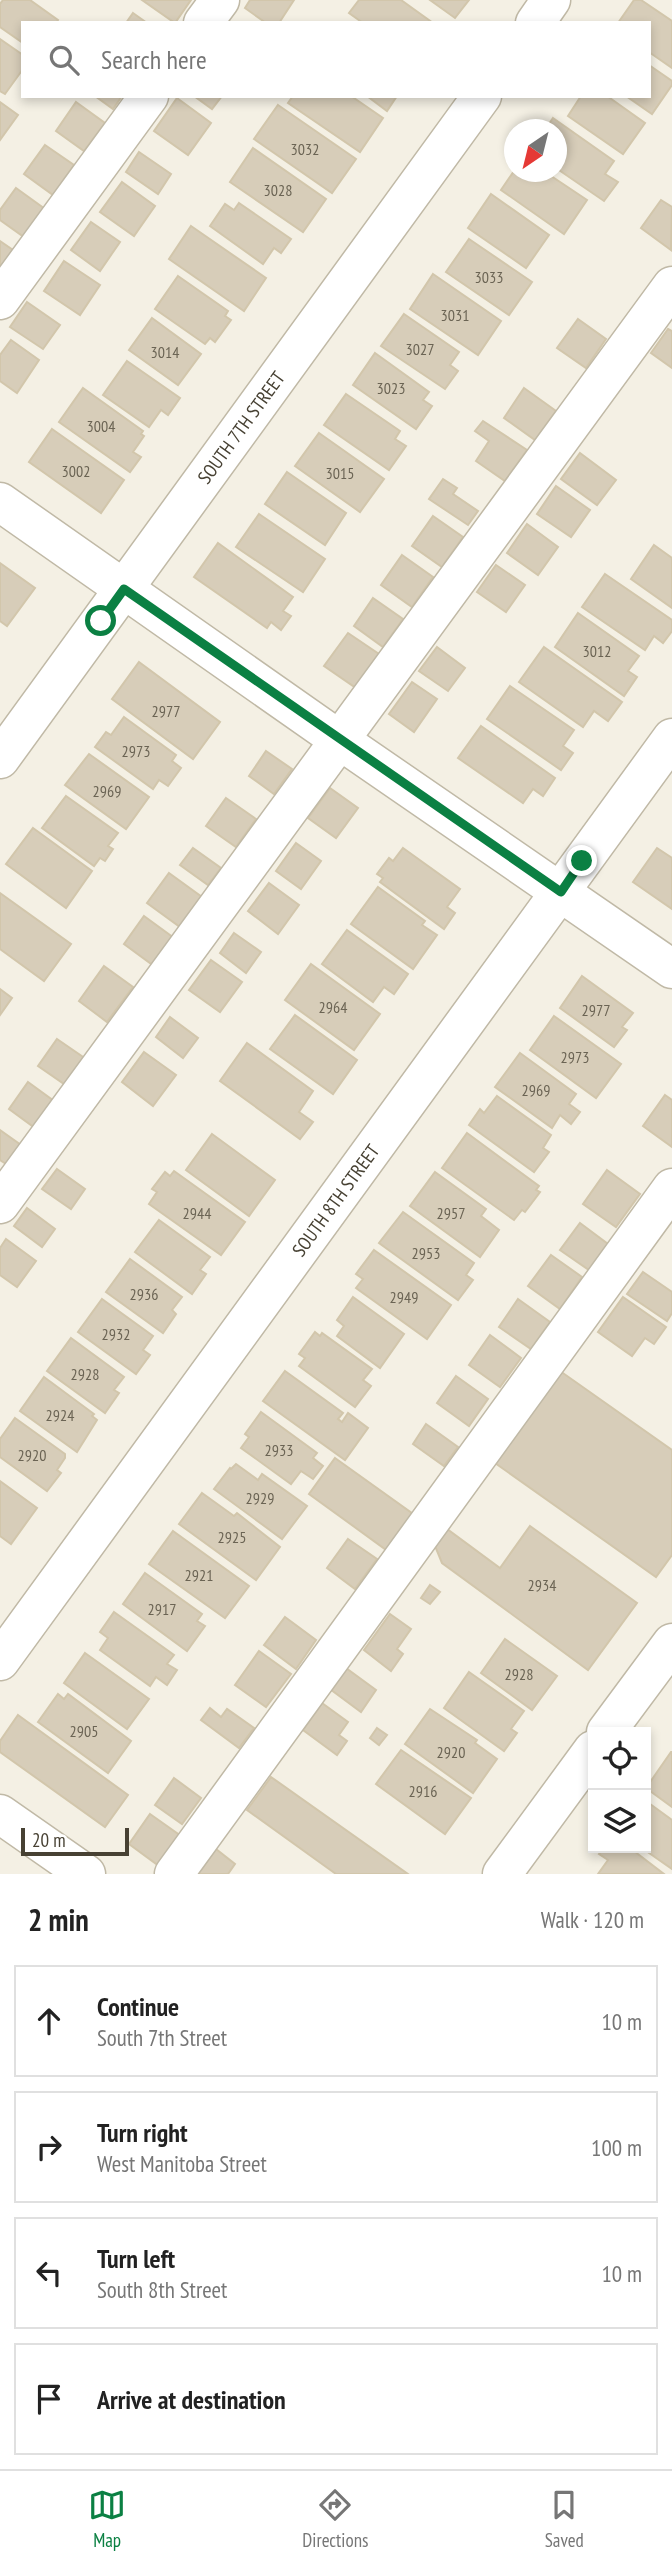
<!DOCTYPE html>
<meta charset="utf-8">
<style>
body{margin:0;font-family:"PT Sans Narrow",sans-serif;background:#f2f2f2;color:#222}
.controls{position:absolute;right:21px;bottom:21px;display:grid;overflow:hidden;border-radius:0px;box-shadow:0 4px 10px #0003}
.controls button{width:63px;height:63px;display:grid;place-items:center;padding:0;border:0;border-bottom:2px solid #e0e0e0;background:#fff;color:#222;font:35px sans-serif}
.compass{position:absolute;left:504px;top:119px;width:63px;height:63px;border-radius:50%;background:#fff;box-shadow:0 4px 10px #0003;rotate:215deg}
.scale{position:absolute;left:21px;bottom:18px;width:108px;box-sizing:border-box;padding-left:7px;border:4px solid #474133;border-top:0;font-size:19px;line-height:24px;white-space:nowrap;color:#474133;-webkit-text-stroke:5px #fff;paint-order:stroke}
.stop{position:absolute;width:21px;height:21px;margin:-16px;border:5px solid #0b8043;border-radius:50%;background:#fff}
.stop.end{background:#0b8043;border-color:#fff;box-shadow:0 2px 7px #0008}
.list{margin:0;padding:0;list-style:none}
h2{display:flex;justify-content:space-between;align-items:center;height:91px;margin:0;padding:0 28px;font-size:30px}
h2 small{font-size:23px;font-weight:400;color:#767676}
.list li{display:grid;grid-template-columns:46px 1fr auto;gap:21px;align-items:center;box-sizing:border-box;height:112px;margin:0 14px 14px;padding:0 14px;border:2px solid #e0e0e0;border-radius:0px}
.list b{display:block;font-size:26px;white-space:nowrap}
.list p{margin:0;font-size:23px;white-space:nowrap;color:#767676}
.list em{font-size:23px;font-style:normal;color:#767676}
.icon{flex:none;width:38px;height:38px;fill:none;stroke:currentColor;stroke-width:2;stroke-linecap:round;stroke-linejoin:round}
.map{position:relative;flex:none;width:672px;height:1874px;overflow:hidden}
.search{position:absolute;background:#fff;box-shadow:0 4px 10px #0003;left:21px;right:21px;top:21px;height:77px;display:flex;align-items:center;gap:18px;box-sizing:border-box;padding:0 24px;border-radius:0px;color:#767676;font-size:26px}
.sheet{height:595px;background:#fff}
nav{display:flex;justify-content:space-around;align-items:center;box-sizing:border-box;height:98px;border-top:2px solid #e0e0e0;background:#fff;font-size:19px;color:#767676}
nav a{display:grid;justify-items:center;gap:4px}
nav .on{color:#0b8043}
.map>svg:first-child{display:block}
.building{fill:#d7cdb9;stroke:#d2c6ab;stroke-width:2}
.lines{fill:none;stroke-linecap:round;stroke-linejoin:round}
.minor-casing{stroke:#c0b9a6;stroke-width:41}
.minor{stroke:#fff;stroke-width:38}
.route{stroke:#0b8043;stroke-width:9}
.labels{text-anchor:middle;stroke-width:6;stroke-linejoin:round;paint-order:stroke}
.number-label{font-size:16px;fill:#6b6454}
.street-label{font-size:19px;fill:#474133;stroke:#fff}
</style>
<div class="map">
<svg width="672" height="1874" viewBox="0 0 672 1874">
<rect width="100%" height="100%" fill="#f4f0e4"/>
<g class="building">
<polygon points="3,0 30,0 58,20 56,23 23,23 23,43 0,27 0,4"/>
<polygon points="142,0 191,0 175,23"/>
<polygon points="250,0 294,0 279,23 266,23 245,8"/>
<polygon points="359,0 401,0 433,23 363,23 349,13"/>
<polygon points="430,0 469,0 455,18"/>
<polygon points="634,0 641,0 672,21 672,68 649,52 649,23 618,23"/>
<polygon points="133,13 147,23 126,23"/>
<polygon points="0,39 23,55 23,69 5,94 0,91"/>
<polygon points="649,65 672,81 672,85 652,114 626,96 649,96"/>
<polygon points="95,96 122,96 113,109"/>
<polygon points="194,96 222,96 212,109"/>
<polygon points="293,96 351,96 383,118 360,152 288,103"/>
<polygon points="367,96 397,96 387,111"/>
<polygon points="581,96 607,96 645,123 623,154 568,116"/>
<polygon points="177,98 211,123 188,155 154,131"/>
<polygon points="0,102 18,115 0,140"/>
<polygon points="76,102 105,123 84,151 56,131"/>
<polygon points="278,105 356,159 332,193 254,139"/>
<polygon points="553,118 614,161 605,174 618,182 604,201 556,168 556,130 545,130"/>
<polygon points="45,145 74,165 53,195 24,174"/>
<polygon points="253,148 326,199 303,232 230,182"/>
<polygon points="139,152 171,174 158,194 126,172"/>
<polygon points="514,171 545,172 587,200 564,234 501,190"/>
<polygon points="122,182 155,206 134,236 100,212"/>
<polygon points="16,188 45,209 24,237 0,220 0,210"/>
<polygon points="491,194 549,235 526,268 468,228"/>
<polygon points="661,200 672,207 671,250 641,228"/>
<polygon points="239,203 291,239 281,253 274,248 263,264 210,226 225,204 234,210"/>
<polygon points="91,222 120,242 100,271 71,250"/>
<polygon points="191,226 266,278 244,311 169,259"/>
<polygon points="469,239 532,282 509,315 446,272"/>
<polygon points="0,241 13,250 0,268"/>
<polygon points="64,261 100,285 80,315 44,291"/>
<polygon points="433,274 501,321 478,355 410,309"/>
<polygon points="178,276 228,311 225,316 231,320 215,342 210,338 205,344 155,309"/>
<polygon points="27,302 60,325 43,349 10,327"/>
<polygon points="404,314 459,352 450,365 458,371 445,389 381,346"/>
<polygon points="152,318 201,354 178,385 129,350"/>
<polygon points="578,319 606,339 586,368 557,348"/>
<polygon points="668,329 672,331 672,368 651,353"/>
<polygon points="11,340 39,360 17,393 0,381 0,355"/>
<polygon points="375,353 429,392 423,400 432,406 416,429 353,385"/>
<polygon points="127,361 180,398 168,415 161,410 149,427 103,395"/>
<polygon points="83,388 143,431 141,434 144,436 133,452 141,457 130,472 59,422"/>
<polygon points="524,388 556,411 535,440 504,418"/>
<polygon points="346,394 400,431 395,439 406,446 389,470 324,425"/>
<polygon points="483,421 527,450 505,481 476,461 489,441 475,431"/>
<polygon points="52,429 124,480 101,513 29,462"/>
<polygon points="319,433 384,479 360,512 295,466"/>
<polygon points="580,453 616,480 597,505 561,479"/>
<polygon points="287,472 346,513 325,545 265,504"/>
<polygon points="443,479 457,488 453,494 478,511 468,525 429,499"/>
<polygon points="556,486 590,510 571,537 537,514"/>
<polygon points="259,514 325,559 303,592 236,547"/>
<polygon points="433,516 463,537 442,567 412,546"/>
<polygon points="527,524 558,547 538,575 507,553"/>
<polygon points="218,543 293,597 283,611 291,616 281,630 271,622 267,628 194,577"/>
<polygon points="654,545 672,558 672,608 631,579"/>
<polygon points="402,555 433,577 412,607 381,585"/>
<polygon points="0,563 35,588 7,626 0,621"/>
<polygon points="496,565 525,585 506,612 477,592"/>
<polygon points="605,574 672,620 672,631 663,643 654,636 645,650 582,607"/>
<polygon points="373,598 403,619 383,647 354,626"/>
<polygon points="578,613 639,656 628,671 637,677 624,696 555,647"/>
<polygon points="348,633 379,654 356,688 324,666"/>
<polygon points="437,647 465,668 448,691 419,671"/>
<polygon points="544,647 622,702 608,721 594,711 583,727 519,682"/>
<polygon points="139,662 220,722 193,759 112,699"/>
<polygon points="412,682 437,699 414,732 389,714"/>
<polygon points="510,686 574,730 563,746 573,753 561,770 487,719"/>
<polygon points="124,717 176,755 172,761 181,768 168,786 159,780 153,789 95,747 106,732 111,735"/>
<polygon points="481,726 555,778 543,796 533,789 523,803 458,758"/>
<polygon points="266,751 292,769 274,794 249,776"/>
<polygon points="89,754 149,797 126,829 65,785"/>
<polygon points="330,788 358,808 336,838 308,818"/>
<polygon points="66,796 118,833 108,846 113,849 105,861 100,858 94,866 42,828"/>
<polygon points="226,798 256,819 236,847 206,826"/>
<polygon points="33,828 92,871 66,908 6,864"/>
<polygon points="296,843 321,861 301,889 276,871"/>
<polygon points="193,848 221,868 208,885 180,865"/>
<polygon points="403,848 460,889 447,907 455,913 444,929 380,882 383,878 377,874 389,858 393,861"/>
<polygon points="657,848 672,858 672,909 633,882"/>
<polygon points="169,873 202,897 180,927 147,903"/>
<polygon points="269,883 299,905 278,934 248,911"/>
<polygon points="378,887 425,921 422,925 437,935 413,969 351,924"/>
<polygon points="0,893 71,944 44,981 0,949"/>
<polygon points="144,916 174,938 154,966 124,944"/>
<polygon points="347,930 408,974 394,994 384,987 373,1002 322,964"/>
<polygon points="234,933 261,952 246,973 220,953"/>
<polygon points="211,960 242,982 220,1012 189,990"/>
<polygon points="311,964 380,1014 354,1050 285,1000"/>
<polygon points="104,966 133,987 107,1022 79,1001"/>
<polygon points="582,976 633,1013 622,1027 627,1030 614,1047 560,1008"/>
<polygon points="0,989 12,998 0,1015"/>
<polygon points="295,1015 357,1060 333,1094 270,1049"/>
<polygon points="554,1016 621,1064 596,1098 530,1050"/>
<polygon points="170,1017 198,1038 183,1058 156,1037"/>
<polygon points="57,1039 86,1059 67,1086 38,1066"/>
<polygon points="247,1043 313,1091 299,1112 313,1122 300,1139 220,1081"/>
<polygon points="144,1052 176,1075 153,1106 122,1082"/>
<polygon points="520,1053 576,1094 569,1104 580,1112 571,1124 560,1115 552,1128 495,1087"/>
<polygon points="28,1082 54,1101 35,1128 9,1109"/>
<polygon points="665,1095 672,1100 672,1147 643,1126"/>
<polygon points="497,1096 551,1135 543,1148 549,1152 534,1172 469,1125 480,1109 484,1113"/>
<polygon points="0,1130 21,1145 6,1164 0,1160"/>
<polygon points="467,1133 539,1186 536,1190 540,1192 525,1212 522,1210 514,1220 442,1168"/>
<polygon points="212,1134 275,1180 249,1216 186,1170"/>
<polygon points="57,1169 85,1189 71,1209 42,1189"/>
<polygon points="607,1170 640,1194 616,1227 583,1204"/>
<polygon points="174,1171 245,1222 221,1255 149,1204 157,1192 152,1189 165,1172 170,1176"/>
<polygon points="435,1172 486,1209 481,1216 499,1230 480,1257 410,1206"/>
<polygon points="27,1208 55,1229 42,1247 14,1226"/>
<polygon points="403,1212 474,1263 466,1275 473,1280 458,1300 379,1243"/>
<polygon points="159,1220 210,1257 200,1270 206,1274 192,1294 135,1252"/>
<polygon points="580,1223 608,1244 589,1270 560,1250"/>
<polygon points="6,1239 36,1261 17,1287 0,1275 0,1248"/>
<polygon points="374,1250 451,1305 427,1339 356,1288 363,1279 356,1274"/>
<polygon points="551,1255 582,1277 560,1309 528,1286"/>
<polygon points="130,1259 182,1297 172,1310 176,1314 163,1333 106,1292"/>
<polygon points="643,1272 672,1292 672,1313 667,1321 627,1294"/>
<polygon points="353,1297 404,1334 380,1368 337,1336 344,1326 337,1320"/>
<polygon points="623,1297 666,1327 654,1344 645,1338 632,1356 598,1332"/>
<polygon points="102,1299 153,1336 143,1350 150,1355 136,1374 78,1332"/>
<polygon points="518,1299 550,1322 531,1349 499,1327"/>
<polygon points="315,1332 320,1336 322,1333 372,1369 363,1380 371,1386 355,1407 299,1366 305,1358 299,1354"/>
<polygon points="490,1335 521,1358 500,1387 469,1365"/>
<polygon points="71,1338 124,1377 114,1390 119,1393 105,1413 47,1371"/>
<polygon points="285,1371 343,1413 338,1419 342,1422 348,1413 368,1428 345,1460 263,1401"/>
<polygon points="560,1371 672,1450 672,1555 656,1577 495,1463"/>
<polygon points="456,1376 488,1399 469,1426 437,1403"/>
<polygon points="44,1377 94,1414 92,1416 97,1420 77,1452 20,1411"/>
<polygon points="261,1412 317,1453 313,1458 323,1466 313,1479 301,1471 291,1484 241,1448 249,1437 245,1434"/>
<polygon points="15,1418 65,1454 65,1458 57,1470 61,1473 47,1491 0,1457 0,1439"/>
<polygon points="426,1424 458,1447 444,1466 413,1444"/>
<polygon points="335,1458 416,1516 389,1552 309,1494"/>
<polygon points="236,1464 258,1480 262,1474 307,1506 282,1539 214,1489 230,1468 231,1469"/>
<polygon points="0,1481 37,1508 11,1544 0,1536"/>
<polygon points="202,1493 234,1516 237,1513 280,1547 256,1580 179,1524"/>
<polygon points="530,1526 637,1603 588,1670 442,1563 435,1546 447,1529 500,1568"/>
<polygon points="173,1531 249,1586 225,1618 149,1564"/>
<polygon points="348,1539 377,1559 355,1589 327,1568"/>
<polygon points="145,1573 202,1614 197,1621 205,1626 187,1651 123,1604"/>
<polygon points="430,1585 440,1592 430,1604 421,1598"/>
<polygon points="114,1612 174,1655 167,1664 177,1670 167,1685 156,1677 150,1686 100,1650 108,1638 100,1632"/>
<polygon points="390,1614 411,1629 397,1649 403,1654 391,1671 364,1650"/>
<polygon points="285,1617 316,1640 296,1669 264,1645"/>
<polygon points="505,1639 557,1676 532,1710 481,1673"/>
<polygon points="259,1651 291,1674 266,1707 235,1685"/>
<polygon points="85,1653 149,1699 127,1729 64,1683"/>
<polygon points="346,1668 376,1690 361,1712 330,1689"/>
<polygon points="469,1672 524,1711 511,1729 517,1733 504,1751 444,1708"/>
<polygon points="58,1694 64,1699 68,1694 131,1741 108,1773 38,1722"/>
<polygon points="322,1703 348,1722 339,1735 347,1741 337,1755 303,1730"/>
<polygon points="210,1708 221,1717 227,1709 254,1728 239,1748 201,1720"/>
<polygon points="430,1709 477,1740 475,1743 497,1759 473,1793 405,1744"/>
<polygon points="18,1715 128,1795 105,1827 0,1752 0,1741"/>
<polygon points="377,1728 387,1735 379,1745 370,1738"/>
<polygon points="401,1750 471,1798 445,1834 376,1784"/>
<polygon points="671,1752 672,1752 672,1807 646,1788"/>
<polygon points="271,1777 408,1874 336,1874 247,1810"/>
<polygon points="174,1778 201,1798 182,1824 155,1805"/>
<polygon points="646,1801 672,1820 672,1869 642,1848 646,1848"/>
<polygon points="150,1814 181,1836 159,1866 129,1844"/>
<polygon points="604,1848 630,1848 664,1874 598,1874 608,1860 599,1854"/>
<polygon points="216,1849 235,1864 228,1874 198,1874"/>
</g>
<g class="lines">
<defs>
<g id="minor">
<polyline points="203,23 220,0"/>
<polyline points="535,23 551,0"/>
<polyline points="0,300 149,96"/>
<polyline points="0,502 338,739 672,969"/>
<path id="s1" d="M0,759L482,96"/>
<polyline points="0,1204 672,286"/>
<path id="s2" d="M0,1661L672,738"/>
<polyline points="606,1732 672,1643"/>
<polyline points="0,1814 86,1874"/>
<polyline points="174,1874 672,1188"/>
<polyline points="502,1874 593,1750"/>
</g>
</defs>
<use href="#minor" class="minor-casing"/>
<use href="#minor" class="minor"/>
</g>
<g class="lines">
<polyline class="route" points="101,621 124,589 561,892 582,861"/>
</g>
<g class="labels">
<g class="number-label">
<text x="305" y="155">3032</text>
<text x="278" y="196">3028</text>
<text x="489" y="283">3033</text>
<text x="455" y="321">3031</text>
<text x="420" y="355">3027</text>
<text x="165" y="358">3014</text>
<text x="391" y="394">3023</text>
<text x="101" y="432">3004</text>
<text x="76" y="477">3002</text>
<text x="340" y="479">3015</text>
<text x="597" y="657">3012</text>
<text x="166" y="717">2977</text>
<text x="136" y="757">2973</text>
<text x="107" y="797">2969</text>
<text x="333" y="1013">2964</text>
<text x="596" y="1016">2977</text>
<text x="575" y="1063">2973</text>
<text x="536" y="1096">2969</text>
<text x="197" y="1219">2944</text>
<text x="451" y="1219">2957</text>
<text x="426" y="1259">2953</text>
<text x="144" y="1300">2936</text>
<text x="404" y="1303">2949</text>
<text x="116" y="1340">2932</text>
<text x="85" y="1380">2928</text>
<text x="60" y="1421">2924</text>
<text x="279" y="1456">2933</text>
<text x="32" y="1461">2920</text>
<text x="260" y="1504">2929</text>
<text x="232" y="1543">2925</text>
<text x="199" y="1581">2921</text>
<text x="542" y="1591">2934</text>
<text x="162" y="1615">2917</text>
<text x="519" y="1680">2928</text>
<text x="84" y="1737">2905</text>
<text x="451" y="1758">2920</text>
<text x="423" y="1797">2916</text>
</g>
<g class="street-label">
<text dy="7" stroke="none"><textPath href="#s1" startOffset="410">SOUTH 7TH STREET</textPath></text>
<text dy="7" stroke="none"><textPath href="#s2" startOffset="570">SOUTH 8TH STREET</textPath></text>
</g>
</g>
</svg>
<div class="controls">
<button><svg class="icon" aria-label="locate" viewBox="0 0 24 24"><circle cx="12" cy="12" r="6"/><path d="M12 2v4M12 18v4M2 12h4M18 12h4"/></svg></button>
<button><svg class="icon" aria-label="layers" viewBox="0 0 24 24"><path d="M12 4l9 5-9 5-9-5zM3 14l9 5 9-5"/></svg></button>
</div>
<svg class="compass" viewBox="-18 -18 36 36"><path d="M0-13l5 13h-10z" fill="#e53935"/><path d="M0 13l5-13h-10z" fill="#767676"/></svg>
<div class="scale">20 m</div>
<div class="stop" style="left:101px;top:621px"></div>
<div class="stop end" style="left:582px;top:861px"></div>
<div class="search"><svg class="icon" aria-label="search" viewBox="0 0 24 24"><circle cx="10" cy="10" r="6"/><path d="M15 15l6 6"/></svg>Search here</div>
</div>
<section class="sheet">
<h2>2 min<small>Walk · 120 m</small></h2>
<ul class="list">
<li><svg class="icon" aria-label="ahead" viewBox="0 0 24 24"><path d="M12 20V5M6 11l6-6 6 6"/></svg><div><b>Continue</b><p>South 7th Street</p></div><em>10 m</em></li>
<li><svg class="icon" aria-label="right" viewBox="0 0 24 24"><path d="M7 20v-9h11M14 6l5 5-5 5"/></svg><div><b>Turn right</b><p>West Manitoba Street</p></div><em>100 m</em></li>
<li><svg class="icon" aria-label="left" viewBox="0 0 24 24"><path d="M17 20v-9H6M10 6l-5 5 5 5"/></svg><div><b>Turn left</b><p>South 8th Street</p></div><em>10 m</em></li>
<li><svg class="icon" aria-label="arrive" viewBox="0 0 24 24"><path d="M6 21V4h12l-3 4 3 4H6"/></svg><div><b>Arrive at destination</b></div></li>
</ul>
</section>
<nav>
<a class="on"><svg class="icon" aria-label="map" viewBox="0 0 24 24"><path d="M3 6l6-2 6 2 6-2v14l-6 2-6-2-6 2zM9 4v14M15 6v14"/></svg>Map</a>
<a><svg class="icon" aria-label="directions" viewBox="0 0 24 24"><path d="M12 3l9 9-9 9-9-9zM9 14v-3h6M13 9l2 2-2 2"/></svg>Directions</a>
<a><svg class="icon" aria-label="saved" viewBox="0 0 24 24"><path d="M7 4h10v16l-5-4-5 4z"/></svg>Saved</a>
</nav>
